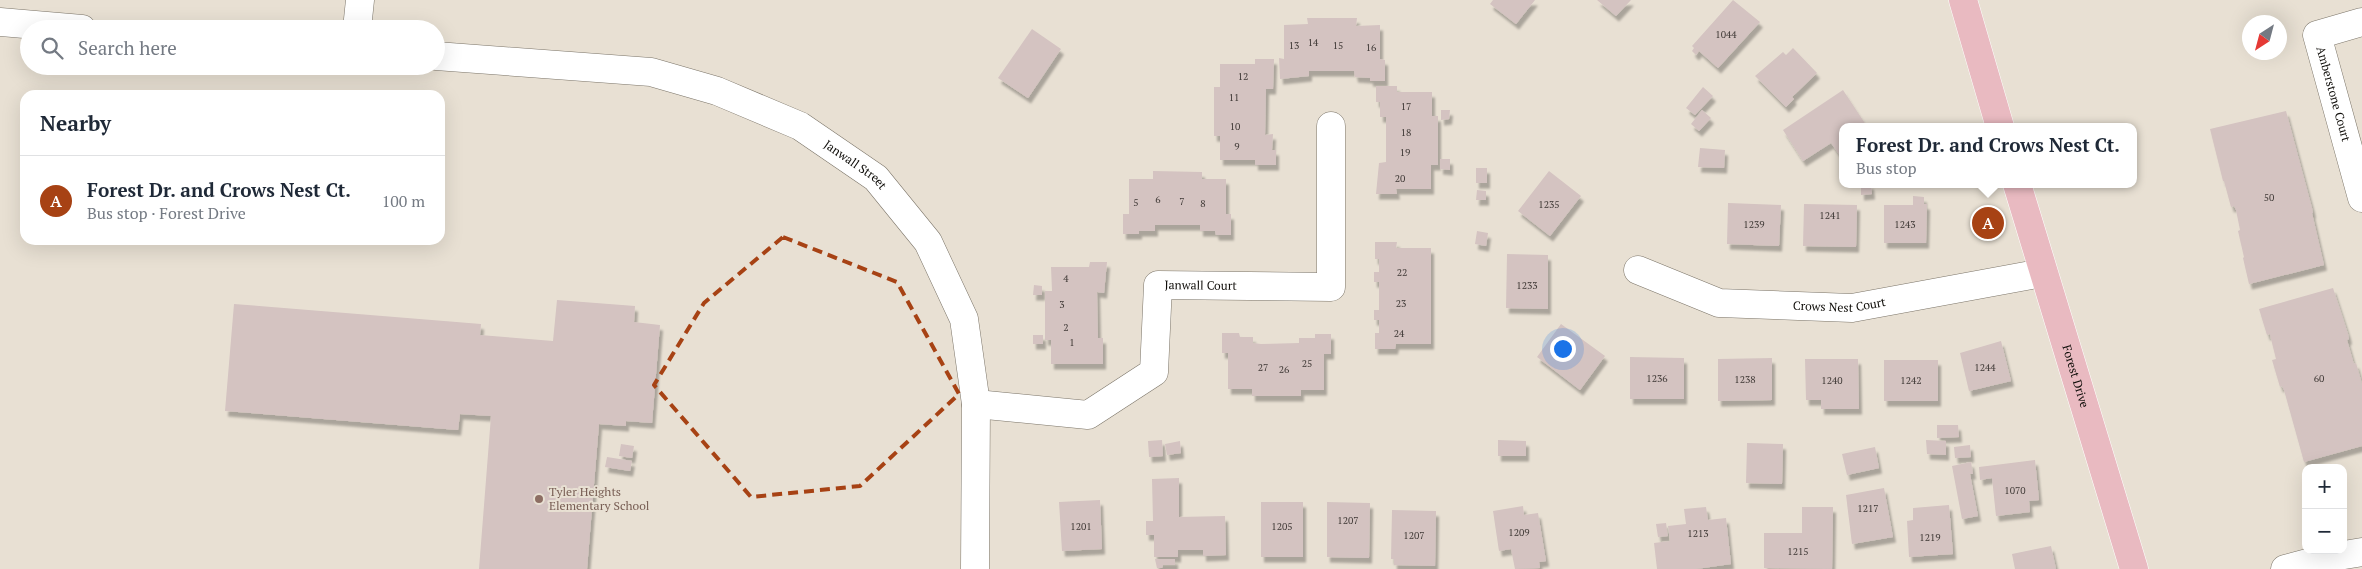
<!DOCTYPE html>
<meta charset="utf-8">
<style>
body{margin:0;font-family:"PT Serif",serif;background:#f2f2f3;color:#1f2937}
.controls{position:absolute;right:15px;bottom:15px;display:grid;overflow:hidden;border-radius:10px;box-shadow:0 5px 20px #0002}
.controls button{width:45px;height:45px;display:grid;place-items:center;padding:0;border:0;border-bottom:1px solid #e0e1e3;background:#fff;color:#1f2937;font:25px sans-serif}
.compass{position:absolute;left:2242px;top:15px;width:45px;height:45px;border-radius:50%;background:#fff;box-shadow:0 5px 20px #0002;rotate:216deg}
.you{position:absolute;left:1562px;top:348px;width:18px;height:18px;margin:-12px;border:4px solid #fff;border-radius:50%;background:#1a73e8;box-shadow:0 0 0 8px #1a73e833}
.badge{display:grid;place-items:center;width:32px;height:32px;border-radius:50%;background:#a74214;color:#fff;font-size:16px;font-weight:700}
.pin{position:absolute;translate:-50% -50%;border:2px solid #fff;box-shadow:0 1px 5px #0006}
.popup{position:absolute;left:1839px;top:123px;width:298px;height:65px;box-sizing:border-box;display:grid;place-content:center;border-radius:10px;background:#fff;filter:drop-shadow(0 1px 4px #0005);font-size:16px;white-space:nowrap;color:#747a83}
.popup b{font-size:19px;color:#1f2937}
.popup::after{content:'';position:absolute;left:50%;top:100%;margin-left:-10px;border:10px solid transparent;border-top-color:#fff}
.list{margin:0;padding:0;list-style:none}
h2{display:flex;justify-content:space-between;align-items:center;height:65px;margin:0;padding:0 20px;font-size:21px}
h2 small{font-size:16px;font-weight:400;color:#747a83}
.list li{display:grid;grid-template-columns:32px 1fr auto;gap:15px;align-items:center;box-sizing:border-box;height:90px;padding:0 20px;border-top:1px solid #e0e1e3}
.list b{display:block;font-size:19px;white-space:nowrap}
.list p{margin:0;font-size:16px;white-space:nowrap;color:#747a83}
.list em{font-size:16px;font-style:normal;color:#747a83}
.icon{flex:none;width:28px;height:28px;fill:none;stroke:currentColor;stroke-width:2;stroke-linecap:round;stroke-linejoin:round}
.map{position:relative;flex:none;width:2362px;height:569px;overflow:hidden}
.search{position:absolute;background:#fff;box-shadow:0 5px 20px #0002;left:20px;top:20px;width:425px;height:55px;display:flex;align-items:center;gap:12px;box-sizing:border-box;padding:0 18px;border-radius:28px;color:#747a83;font-size:19px}
.panel{position:absolute;background:#fff;box-shadow:0 5px 20px #0002;left:20px;top:90px;width:425px;height:155px;border-radius:15px}
.map>svg:first-child{display:block}
.building{fill:#d4c3c1;filter:url(#shadow)}
.lines{fill:none;stroke-linecap:round;stroke-linejoin:round}
.street-casing{stroke:#7b7468;stroke-width:29}
.primary-casing{stroke:#fff;stroke-width:29}
.street{stroke:#fff;stroke-width:28}
.primary{stroke:#e9bac1;stroke-width:28}
.marked{fill:none;stroke:#a74214;stroke-width:4;stroke-dasharray:10 6;stroke-linejoin:round}
.education-dot{fill:#8d6e63;stroke:#e8e0d3;stroke-width:2}
.labels{text-anchor:middle;stroke-width:4;stroke-linejoin:round;paint-order:stroke}
.number-label{font-size:10px;fill:#403a37}
.street-label{font-size:12px;fill:#0f0d09;stroke:#e8e0d3}
.education-label{font-size:12px;fill:#785e54;stroke:#e8e0d3;text-anchor:start}
</style>
<div class="map">
<svg width="2362" height="569" viewBox="0 0 2362 569">
<defs>
<filter id="shadow"><feDropShadow dx="3" dy="5.5" stdDeviation="1" flood-color="#0004"/></filter>
</defs>
<rect width="100%" height="100%" fill="#e8e0d3"/>
<g class="building">
<polygon points="1493,0 1535,0 1516,24 1490,4"/>
<polygon points="1597,0 1631,0 1616,16"/>
<polygon points="1733,0 1760,22 1718,68 1699,51 1696,55 1692,51 1694,48 1692,46"/>
<polygon points="1307,18 1357,18 1356,26 1380,25 1380,59 1385,60 1385,81 1370,81 1370,78 1355,77 1354,71 1309,71 1309,76 1280,79 1279,58 1284,59 1284,25 1308,24"/>
<polygon points="1032,29 1061,49 1028,98 998,78"/>
<polygon points="1793,48 1817,73 1792,97 1794,99 1786,107 1755,76 1783,52 1786,55"/>
<polygon points="1255,59 1274,59 1273,89 1266,89 1265,135 1273,134 1272,150 1276,150 1276,165 1255,165 1255,160 1220,160 1220,136 1214,136 1214,87 1220,87 1220,64 1255,64"/>
<polygon points="1376,86 1397,86 1397,92 1432,92 1432,116 1438,116 1438,165 1431,165 1431,189 1396,189 1397,194 1376,194 1379,163 1386,162 1386,117 1380,117 1380,102 1376,102"/>
<polygon points="1703,87 1713,96 1695,115 1686,108"/>
<polygon points="1843,90 1866,125 1843,127 1843,156 1841,157 1831,143 1803,161 1783,130"/>
<polygon points="1441,110 1450,110 1449,119 1441,120"/>
<polygon points="1702,110 1711,118 1699,131 1691,124"/>
<polygon points="2286,111 2312,208 2313,213 2312,213 2324,265 2249,284 2243,258 2244,257 2238,231 2240,230 2236,210 2234,206 2231,207 2224,181 2223,181 2210,129"/>
<polygon points="1700,148 1725,150 1724,168 1698,167"/>
<polygon points="1440,159 1450,159 1450,170 1440,169"/>
<rect x="1476" y="168" width="11" height="15"/>
<polygon points="1153,171 1202,172 1202,179 1226,179 1226,214 1231,214 1231,235 1216,235 1215,231 1200,231 1200,225 1155,225 1155,231 1139,231 1139,234 1123,234 1123,214 1129,214 1129,179 1153,179"/>
<polygon points="1549,171 1581,196 1550,236 1518,211"/>
<polygon points="1861,184 1871,184 1872,194 1861,195"/>
<polygon points="1477,190 1486,191 1486,200 1476,200"/>
<polygon points="1913,196 1924,197 1924,204 1927,204 1926,243 1884,243 1884,205 1913,205"/>
<polygon points="1728,203 1781,205 1779,246 1727,244"/>
<polygon points="1804,204 1857,205 1856,247 1803,246"/>
<polygon points="1477,231 1488,233 1486,246 1475,244"/>
<polygon points="1375,242 1397,242 1396,248 1431,248 1431,344 1396,344 1395,349 1375,349 1375,333 1379,333 1379,320 1374,320 1374,310 1379,310 1379,282 1374,282 1374,272 1379,272 1379,259 1375,259"/>
<polygon points="1507,254 1548,255 1548,309 1506,308"/>
<polygon points="1090,262 1107,262 1104,293 1097,292 1098,338 1103,338 1103,364 1051,364 1051,340 1045,340 1045,291 1052,291 1051,267 1089,267"/>
<polygon points="1034,285 1042,286 1042,295 1033,295"/>
<polygon points="2333,288 2348,334 2349,339 2347,340 2353,361 2354,364 2356,363 2362,384 2362,446 2304,462 2284,390 2282,386 2280,387 2272,360 2276,359 2271,339 2270,334 2267,335 2259,309"/>
<polygon points="557,300 635,306 634,322 660,325 652,423 626,421 626,426 599,424 587,569 479,569 491,416 460,414 458,430 225,411 234,304 481,324 480,335 553,341"/>
<polygon points="1561,324 1605,356 1580,390 1537,357"/>
<polygon points="1222,333 1239,333 1240,337 1253,337 1253,343 1261,344 1299,343 1299,338 1315,338 1315,334 1331,334 1331,354 1324,354 1324,390 1301,390 1301,396 1252,396 1252,389 1228,389 1228,353 1222,353"/>
<rect x="1033" y="335" width="10" height="9"/>
<polygon points="2001,341 2011,381 1969,391 1960,353"/>
<polygon points="1630,357 1684,358 1684,399 1630,399"/>
<polygon points="1772,358 1772,400 1718,401 1718,359"/>
<polygon points="1805,359 1858,359 1859,409 1821,409 1821,400 1806,400"/>
<rect x="1884" y="360" width="54" height="41"/>
<polygon points="1937,425 1958,425 1959,437 1937,438"/>
<polygon points="1162,440 1163,456 1149,457 1148,441"/>
<polygon points="1498,440 1526,441 1526,456 1498,456"/>
<polygon points="1926,440 1946,441 1946,455 1927,454"/>
<polygon points="1180,441 1181,453 1167,455 1165,444"/>
<polygon points="1747,443 1783,444 1782,484 1746,483"/>
<polygon points="621,444 634,446 632,458 619,456"/>
<polygon points="1970,445 1971,457 1955,458 1954,447"/>
<polygon points="1875,447 1879,468 1847,475 1842,454"/>
<polygon points="607,457 632,461 630,471 605,467"/>
<polygon points="2035,460 2039,500 2029,501 2030,512 1996,516 1992,478 1980,480 1979,467"/>
<polygon points="1971,462 1973,474 1970,474 1978,516 1962,519 1952,466"/>
<polygon points="1179,478 1179,517 1225,516 1226,555 1203,556 1203,550 1178,550 1178,557 1154,557 1154,535 1146,535 1146,521 1153,521 1152,479"/>
<polygon points="1884,488 1893,537 1852,544 1846,495"/>
<polygon points="1100,500 1102,549 1062,551 1059,502"/>
<rect x="1261" y="502" width="42" height="55"/>
<polygon points="1327,502 1370,503 1369,558 1327,557"/>
<polygon points="1949,505 1953,554 1909,557 1907,521 1913,520 1913,508"/>
<polygon points="1523,506 1524,515 1538,513 1546,561 1539,562 1540,568 1515,569 1511,549 1499,551 1493,511"/>
<polygon points="1706,507 1708,520 1726,518 1731,564 1696,569 1657,569 1654,543 1670,541 1668,526 1686,524 1684,509"/>
<polygon points="1802,507 1833,507 1832,569 1764,568 1764,533 1802,533"/>
<polygon points="1392,510 1436,511 1435,566 1394,565 1394,559 1391,559"/>
<polygon points="1666,523 1668,536 1658,537 1656,524"/>
<polygon points="2051,546 2056,569 2015,569 2012,554"/>
<polygon points="1155,559 1175,559 1175,565 1163,565 1162,568 1157,568"/>
</g>
<g class="lines">
<defs>
<g id="street">
<polyline points="0,22 82,29"/>
<path id="s1" d="M2362,22L2317,35L2362,198"/>
<polyline points="357,29 360,0"/>
<path id="s2" d="M436,56L651,72L717,91L800,126L876,178L928,242L964,319L976,404L975,569"/>
<path id="s3" d="M1638,270L1719,303L1852,308L2042,273"/>
<path id="s4" d="M976,404L1088,415L1154,372L1158,285L1331,287V126"/>
<polyline points="2285,569 2326,558 2362,552"/>
</g>
<g id="primary">
<polyline points="1963,0 2000,127"/>
<path id="s5" d="M2017,184L2134,569"/>
</g>
</defs>
<use href="#street" class="street-casing"/>
<use href="#primary" class="primary-casing"/>
<use href="#street" class="street"/>
<use href="#primary" class="primary"/>
</g>
<path class="marked" d="M783,237L897,282L959,394L860,486L751,497L654,385L704,303Z"/>
<circle class="education-dot" cx="539" cy="499" r="5"/>
<g class="labels">
<g class="number-label">
<text x="1726" y="38">1044</text>
<text x="1313" y="46">14</text>
<text x="1294" y="49">13</text>
<text x="1338" y="49">15</text>
<text x="1371" y="51">16</text>
<text x="1243" y="80">12</text>
<text x="1234" y="101">11</text>
<text x="1406" y="110">17</text>
<text x="1235" y="130">10</text>
<text x="1406" y="136">18</text>
<text x="1237" y="150">9</text>
<text x="1405" y="156">19</text>
<text x="1400" y="182">20</text>
<text x="2269" y="201">50</text>
<text x="1158" y="203">6</text>
<text x="1182" y="205">7</text>
<text x="1136" y="206">5</text>
<text x="1203" y="207">8</text>
<text x="1549" y="208">1235</text>
<text x="1830" y="219">1241</text>
<text x="1754" y="228">1239</text>
<text x="1905" y="228">1243</text>
<text x="1402" y="276">22</text>
<text x="1066" y="282">4</text>
<text x="1527" y="289">1233</text>
<text x="1401" y="307">23</text>
<text x="1062" y="308">3</text>
<text x="1066" y="331">2</text>
<text x="1399" y="337">24</text>
<text x="1072" y="346">1</text>
<text x="1307" y="367">25</text>
<text x="1263" y="371">27</text>
<text x="1985" y="371">1244</text>
<text x="1284" y="373">26</text>
<text x="1657" y="382">1236</text>
<text x="2319" y="382">60</text>
<text x="1745" y="383">1238</text>
<text x="1832" y="384">1240</text>
<text x="1911" y="384">1242</text>
<text x="2015" y="494">1070</text>
<text x="1868" y="512">1217</text>
<text x="1348" y="524">1207</text>
<text x="1081" y="530">1201</text>
<text x="1282" y="530">1205</text>
<text x="1519" y="536">1209</text>
<text x="1698" y="537">1213</text>
<text x="1414" y="539">1207</text>
<text x="1930" y="541">1219</text>
<text x="1798" y="555">1215</text>
</g>
<g class="street-label">
<text dy="4" stroke="none"><textPath href="#s1" startOffset="108">Amberstone Court</textPath></text>
<text dy="4" stroke="none"><textPath href="#s2" startOffset="442">Janwall Street</textPath></text>
<text dy="4" stroke="none"><textPath href="#s4" startOffset="321">Janwall Court</textPath></text>
<text dy="4" stroke="none"><textPath href="#s3" startOffset="208">Crows Nest Court</textPath></text>
<text dy="4" stroke="none"><textPath href="#s5" startOffset="201">Forest Drive</textPath></text>
</g>
<g class="education-label">
<text x="549" y="496">Tyler Heights<tspan x="549" dy="14">Elementary School</tspan></text>
</g>
</g>
</svg>
<div class="controls">
<button>+</button>
<button>−</button>
</div>
<svg class="compass" viewBox="-18 -18 36 36"><path d="M0-13l5 13h-10z" fill="#e53935"/><path d="M0 13l5-13h-10z" fill="#747a83"/></svg>
<div class="you"></div>
<div class="pin badge" style="left:1988px;top:223px">A</div>
<div class="popup"><b>Forest Dr. and Crows Nest Ct.</b>Bus stop</div>
<div class="search"><svg class="icon" aria-label="search" viewBox="0 0 24 24"><circle cx="10" cy="10" r="6"/><path d="M15 15l6 6"/></svg>Search here</div>
<section class="panel">
<h2>Nearby<small></small></h2>
<ul class="list">
<li><span class="badge">A</span><div><b>Forest Dr. and Crows Nest Ct.</b><p>Bus stop · Forest Drive</p></div><em>100 m</em></li>
</ul>
</section>
</div>
